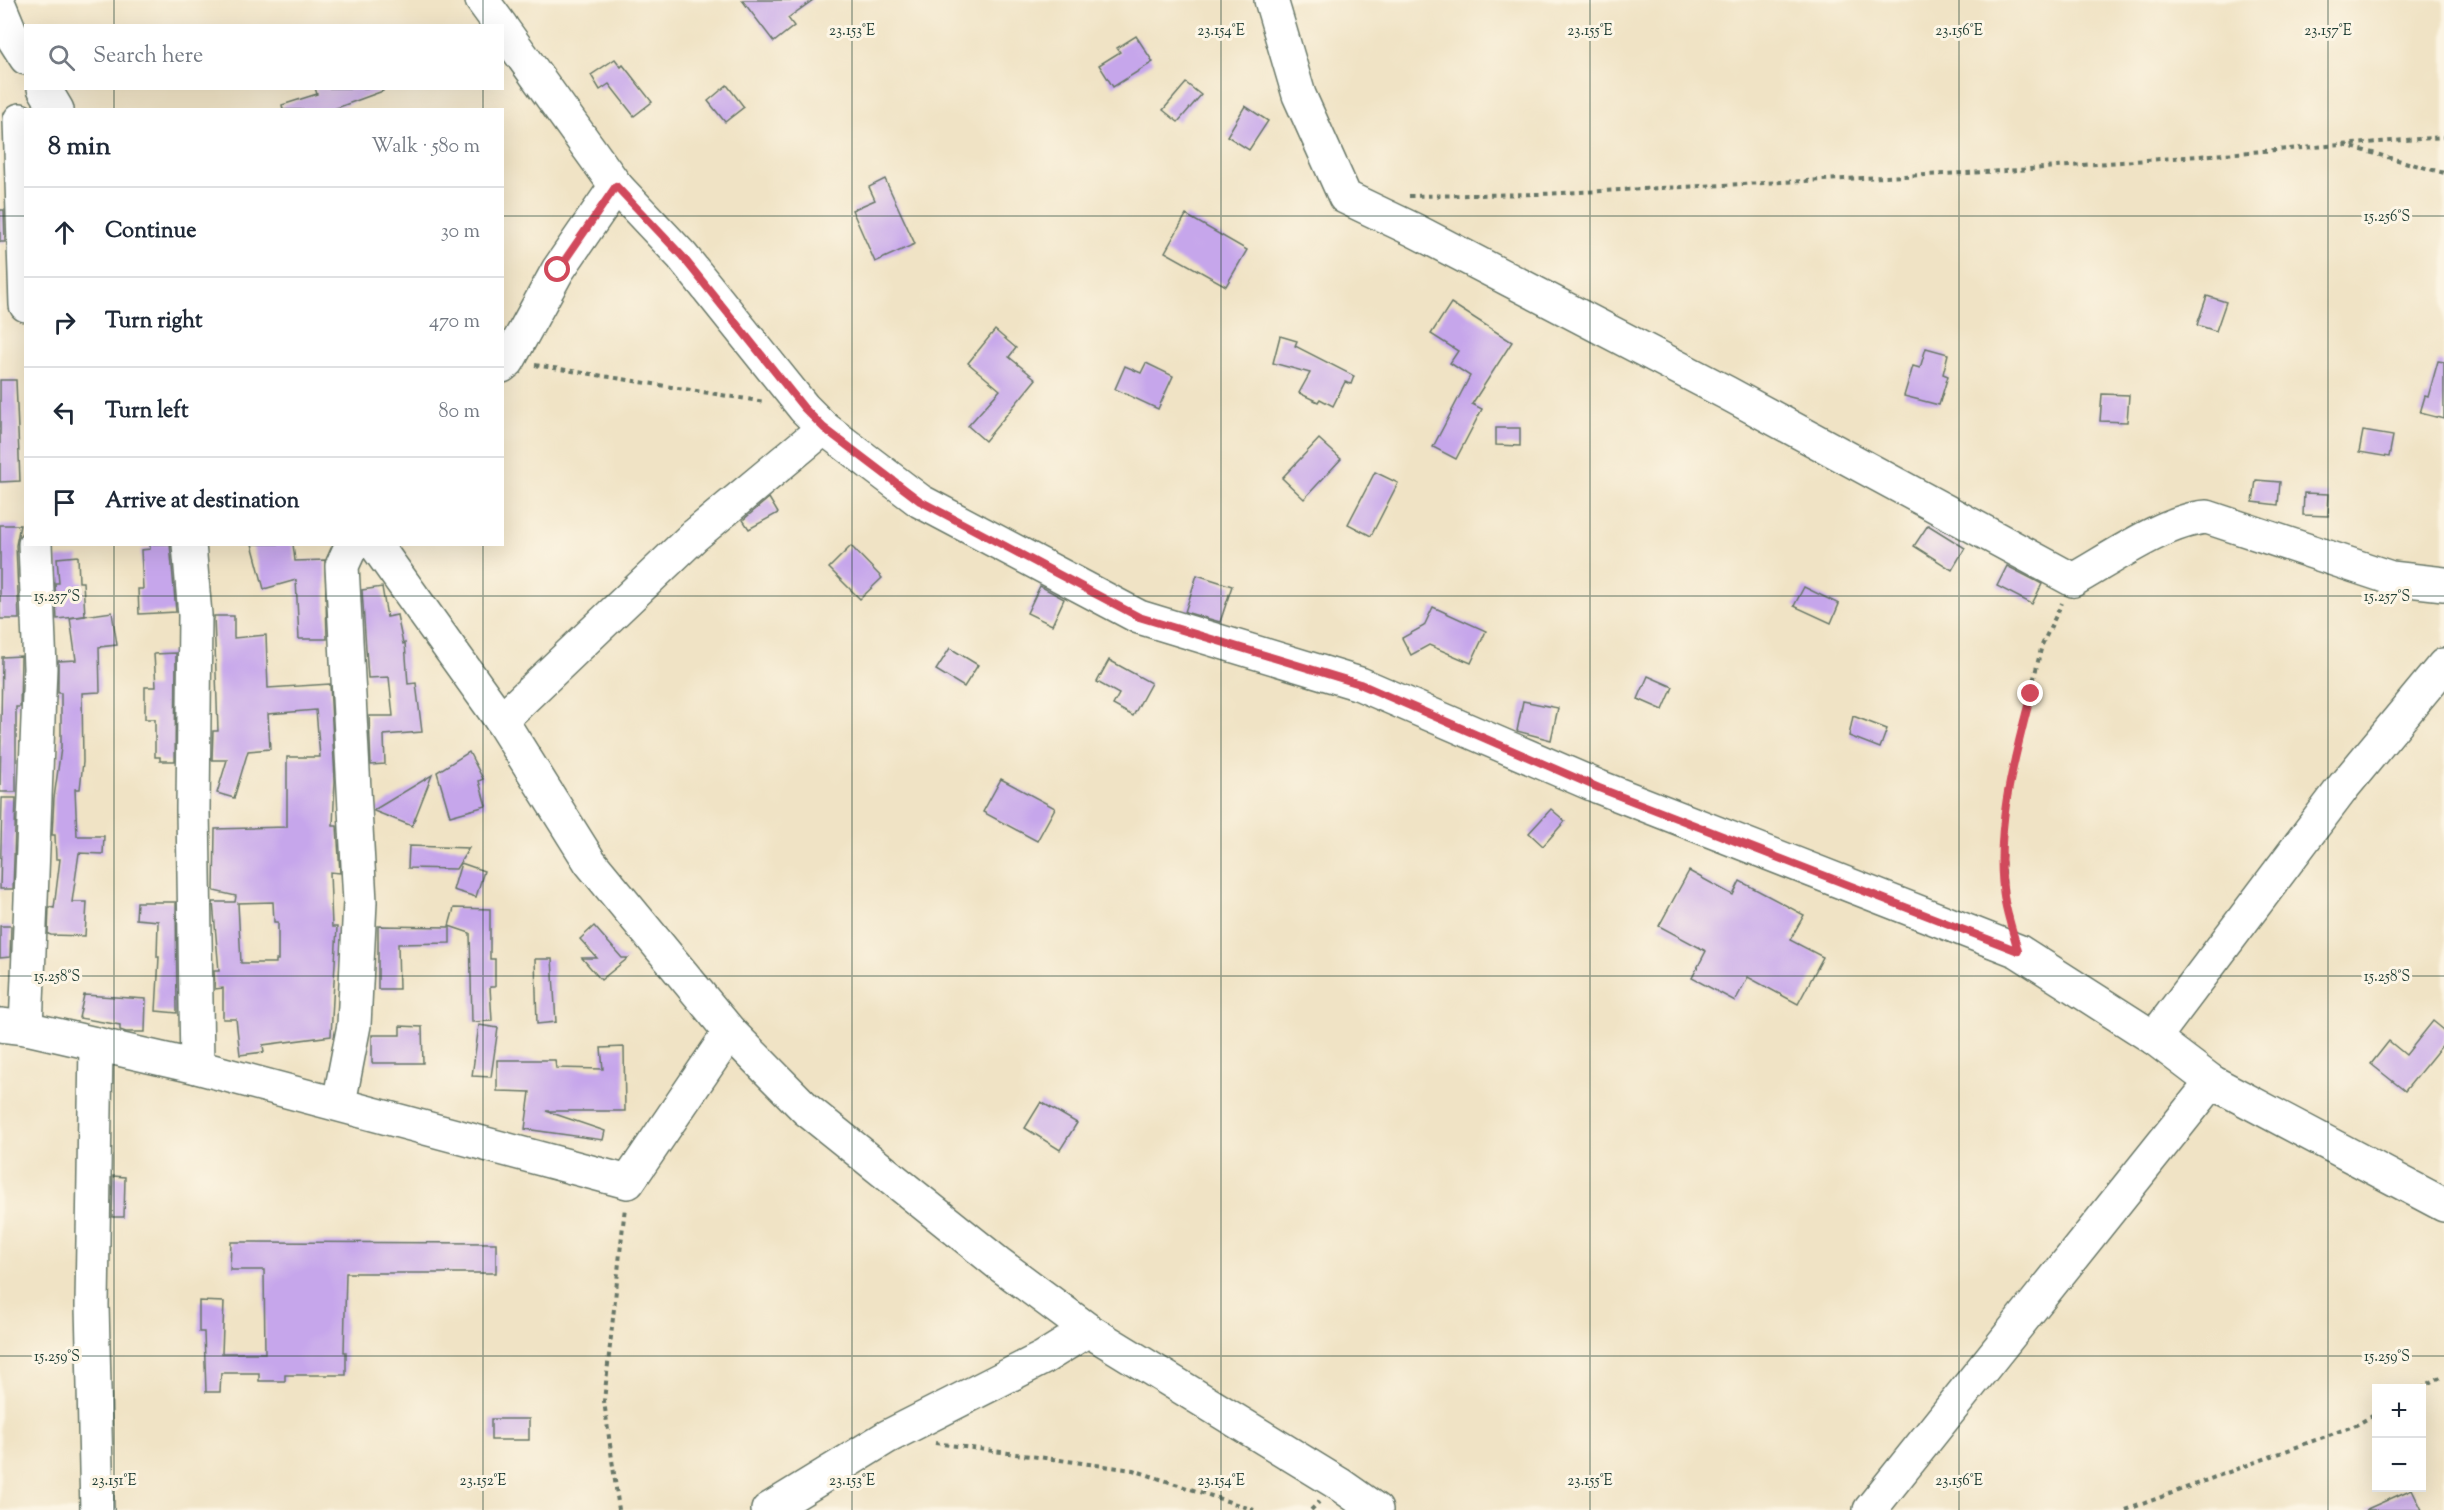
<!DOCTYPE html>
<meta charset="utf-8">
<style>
body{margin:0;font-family:"Sorts Mill Goudy",serif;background:#f6f6f7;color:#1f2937}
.controls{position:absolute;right:18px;bottom:18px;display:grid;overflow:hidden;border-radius:0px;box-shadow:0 6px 24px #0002}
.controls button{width:54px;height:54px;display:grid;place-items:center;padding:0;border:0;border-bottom:2px solid #e0e1e3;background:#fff;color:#1f2937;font:30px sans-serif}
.stop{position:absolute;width:18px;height:18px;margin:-14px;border:4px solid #d1495b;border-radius:50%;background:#fff}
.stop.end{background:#d1495b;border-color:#fff;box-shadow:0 2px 6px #0008}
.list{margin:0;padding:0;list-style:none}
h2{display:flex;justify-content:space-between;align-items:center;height:78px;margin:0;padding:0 24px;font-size:26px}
h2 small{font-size:20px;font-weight:400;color:#747a83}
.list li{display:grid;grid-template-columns:39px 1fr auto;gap:18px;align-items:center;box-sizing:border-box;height:90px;padding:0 24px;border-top:2px solid #e0e1e3}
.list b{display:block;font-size:22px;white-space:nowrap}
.list em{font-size:20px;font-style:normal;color:#747a83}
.icon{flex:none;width:33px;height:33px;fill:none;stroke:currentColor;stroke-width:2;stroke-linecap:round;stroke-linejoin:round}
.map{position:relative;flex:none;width:2444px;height:1510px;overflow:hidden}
.search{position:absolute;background:#fff;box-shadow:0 6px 24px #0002;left:24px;top:24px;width:480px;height:66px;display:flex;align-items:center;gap:15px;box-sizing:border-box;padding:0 21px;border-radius:0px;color:#747a83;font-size:22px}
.panel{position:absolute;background:#fff;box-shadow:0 6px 24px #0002;left:24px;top:108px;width:480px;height:438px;border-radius:0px}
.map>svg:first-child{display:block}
.building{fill:#c6a6eb;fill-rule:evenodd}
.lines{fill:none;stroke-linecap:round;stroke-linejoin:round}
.minor-casing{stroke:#687767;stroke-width:36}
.major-casing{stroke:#687767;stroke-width:36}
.path{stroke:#687767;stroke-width:4;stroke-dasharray:4.5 4.5;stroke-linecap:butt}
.minor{stroke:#fff;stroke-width:33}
.major{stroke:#fff;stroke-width:33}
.route{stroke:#d1495b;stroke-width:8}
.ticks{fill:none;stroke:#1f3d34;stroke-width:1.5;stroke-opacity:0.45}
.ticks-label{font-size:15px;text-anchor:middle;fill:#1f3d34;stroke:#fcf5e5;stroke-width:6;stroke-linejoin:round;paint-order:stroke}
</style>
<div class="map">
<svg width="2444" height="1510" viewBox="0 0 2444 1510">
<rect width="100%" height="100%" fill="#fcf5e5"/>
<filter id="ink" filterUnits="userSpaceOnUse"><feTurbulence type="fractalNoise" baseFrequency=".0167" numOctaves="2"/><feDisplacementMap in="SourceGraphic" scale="12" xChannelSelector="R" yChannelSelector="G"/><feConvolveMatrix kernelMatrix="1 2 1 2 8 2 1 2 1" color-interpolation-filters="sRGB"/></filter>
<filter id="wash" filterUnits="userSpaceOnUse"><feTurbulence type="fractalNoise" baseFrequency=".008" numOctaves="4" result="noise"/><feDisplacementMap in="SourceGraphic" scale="24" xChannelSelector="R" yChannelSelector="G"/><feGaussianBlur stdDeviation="1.35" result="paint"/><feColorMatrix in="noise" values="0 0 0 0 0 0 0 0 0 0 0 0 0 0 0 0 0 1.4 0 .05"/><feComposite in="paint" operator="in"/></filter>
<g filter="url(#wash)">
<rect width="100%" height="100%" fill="#f0e3c5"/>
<g id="blocks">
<g class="building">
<polygon points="742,0 813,0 788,18 794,26 774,42"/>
<polygon points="1136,36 1153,62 1113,87 1099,65 1120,52 1117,48"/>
<polygon points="615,59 621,67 623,65 652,102 634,116 609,84 600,90 591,75"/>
<polygon points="1186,83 1201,95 1178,122 1163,110"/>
<polygon points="727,85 744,107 725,122 708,101"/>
<polygon points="315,88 382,88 383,91 331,110 283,110 282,105 317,94"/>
<polygon points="1245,106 1268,121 1249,150 1227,136"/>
<polygon points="885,179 915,244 875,262 852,210 875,200 869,187"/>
<polygon points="0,210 4,210 5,242 0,242"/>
<polygon points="1186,215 1247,250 1226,286 1165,252"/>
<polygon points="2207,296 2226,302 2216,331 2197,325"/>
<polygon points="1451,303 1512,342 1472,404 1482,409 1456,459 1433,447 1470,376 1450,363 1458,351 1431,334"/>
<polygon points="995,330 1016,348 1009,357 1036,379 985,441 968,426 1000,390 968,363"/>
<polygon points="1280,336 1297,341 1295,346 1354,376 1351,384 1345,382 1333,406 1320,399 1318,402 1299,393 1310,373 1273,363"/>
<polygon points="1926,348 1948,354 1943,374 1948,376 1939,405 1904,396 1913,366 1920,368"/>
<polygon points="2438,361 2444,362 2444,419 2420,413 2425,396 2428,397"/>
<polygon points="1146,363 1173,376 1158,409 1115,389 1125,366 1141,373"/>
<polygon points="0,380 16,380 20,481 0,482"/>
<polygon points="2102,394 2129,395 2127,422 2100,421"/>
<polygon points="1496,428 1520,428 1520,446 1496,445"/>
<polygon points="2363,431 2393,436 2389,457 2359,452"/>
<polygon points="1319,439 1341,459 1304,499 1282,478"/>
<polygon points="1375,472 1398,483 1371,536 1348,524"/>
<polygon points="2256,480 2280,482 2278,505 2253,502"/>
<polygon points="2304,493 2329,494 2328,516 2303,515"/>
<polygon points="769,498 778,513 749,529 743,520"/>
<polygon points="0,525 20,525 16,545 19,619 0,619"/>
<polygon points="1928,525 1965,548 1952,570 1914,546"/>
<polygon points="150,544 170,544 176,612 139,614 138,589 143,589 141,550 150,549"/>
<polygon points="252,544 293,544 295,561 325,560 327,639 299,639 296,580 264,589"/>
<polygon points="851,546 882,578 860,599 829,568"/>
<polygon points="78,556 79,582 83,582 85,616 57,619 55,583 59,583 57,558"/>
<polygon points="2007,566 2042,584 2032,604 1997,586"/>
<polygon points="1197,575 1232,586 1220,622 1185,612"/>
<polygon points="1040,586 1064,599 1052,625 1027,613"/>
<polygon points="382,587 387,617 397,615 403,644 405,643 408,684 416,683 422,732 384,735 385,764 371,765 369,716 393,716 389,677 368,678 362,590"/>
<polygon points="1804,587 1839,604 1831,623 1794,606"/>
<polygon points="1433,607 1486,631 1471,663 1429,645 1411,655 1402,638 1424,626"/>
<polygon points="112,612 117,645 99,647 100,692 82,693 83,762 80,789 75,789 77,836 104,836 103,854 79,853 72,902 87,902 85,936 51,935 48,934 49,907 54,908 60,859 56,859 55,835 52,835 54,798 61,748 61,693 58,693 58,661 76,660 70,618"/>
<path d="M214,616H234V638L266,635L268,688L330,684L335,781L333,826H337L340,873L330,872L332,927H337L331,1036L263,1045L264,1052L240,1055L236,1019H223V988L215,989L214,971H219L213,902H235L236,896L214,891L215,829L287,827V757H320L316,710L268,714L270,749L248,751L234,798L217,793L227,760H212L213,731H218ZM273,902L274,922H278V960H276V963H241L238,903Z"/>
<polygon points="950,648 978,665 964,687 936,670"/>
<polygon points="176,653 175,761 160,761 160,757 155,757 155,719 145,719 145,687 156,687 154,654"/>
<polygon points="21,656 20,707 16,707 16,792 0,792 2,657"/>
<polygon points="1109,660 1151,683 1133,716 1113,705 1119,694 1097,682"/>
<polygon points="1648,676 1673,687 1663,710 1638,699"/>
<polygon points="1523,701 1558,708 1551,740 1517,731"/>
<polygon points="1853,716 1887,729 1880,748 1849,736"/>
<polygon points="469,752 483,779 479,781 486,806 450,816 437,772"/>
<polygon points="432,775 412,826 374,811 374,810"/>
<polygon points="1001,779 1055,808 1037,841 983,812"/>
<polygon points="2,798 16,798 13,889 0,889"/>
<polygon points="1551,809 1565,821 1543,846 1529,833"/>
<polygon points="409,846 469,848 456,869 408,868"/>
<polygon points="461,863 484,871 476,897 453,890"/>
<polygon points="1689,871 1733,895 1740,881 1804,915 1790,940 1823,957 1798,1004 1748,977 1735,1001 1692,978 1706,951 1659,926"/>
<polygon points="137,902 176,902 177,1013 156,1011 159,957 157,957 158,921 136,919"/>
<polygon points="454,908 490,909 490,959 495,959 495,987 490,987 492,1021 472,1022 470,933 449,926"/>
<polygon points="0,926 11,926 10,957 0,958"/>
<polygon points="378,926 450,927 450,943 398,944 399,989 378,989"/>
<polygon points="594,926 622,958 628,958 601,980 582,958 597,958 580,939"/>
<polygon points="535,959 552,959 556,1022 537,1024"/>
<polygon points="84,995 146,999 145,1032 126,1032 120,1030 120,1025 79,1018"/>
<polygon points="2433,1021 2444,1030 2444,1043 2405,1091 2371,1064 2389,1041 2406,1055"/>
<polygon points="479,1025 498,1028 491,1077 472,1076"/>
<polygon points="400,1026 422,1027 423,1063 372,1063 372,1035 400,1035"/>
<polygon points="624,1047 625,1111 546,1111 605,1131 603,1140 525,1129 530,1092 497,1091 497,1060 555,1060 556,1068 603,1069 601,1048"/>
<polygon points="1041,1102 1077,1123 1060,1150 1025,1128"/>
<polygon points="113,1176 125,1177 124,1217 112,1217"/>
<polygon points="231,1242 496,1243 496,1273 346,1273 344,1352 346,1352 346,1375 285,1375 285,1381 259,1381 259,1373 221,1373 220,1392 206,1392 204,1332 199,1332 199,1301 224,1302 222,1353 265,1353 264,1270 230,1270"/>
<rect x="491" y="1419" width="38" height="21"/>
<polygon points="2412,1489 2422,1510 2365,1510"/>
</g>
</g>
</g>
<g filter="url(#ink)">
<use href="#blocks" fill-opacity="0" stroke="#687767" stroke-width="1.5"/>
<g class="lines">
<defs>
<g id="minor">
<polyline points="482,0 501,26"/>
<path d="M1271,0L1299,95L1345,197L1414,230L1727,393L2073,580C2111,559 2165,520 2207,517L2391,578L2444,584"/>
<polyline points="502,28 616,186 682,256 804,408 824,428 920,501 1139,617 1360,684 1599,787 2018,951 2154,1038"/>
<polyline points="20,120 26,305"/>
<polyline points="502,366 508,361 558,270 616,186"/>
<polyline points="189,544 195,615 193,809 197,1067"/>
<polyline points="501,720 694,536 824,428"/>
<polyline points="0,1025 26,1028 197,1067 628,1182 730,1032"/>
<polyline points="26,1028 40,668 35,544"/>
<polyline points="96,1044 92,1305 97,1510"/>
<polyline points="2212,1082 2154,1038 2344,786 2444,665"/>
<polyline points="339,1103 354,1025 360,902 342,566 352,544"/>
<polyline points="768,1510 887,1437 1043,1358 1088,1330"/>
<polyline points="1870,1510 2212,1082 2444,1205"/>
</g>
<g id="major">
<polyline points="0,7 12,36 26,58"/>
<polyline points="44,88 57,110"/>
<polyline points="375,544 501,720 590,862 730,1032 807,1110 999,1264 1088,1330 1339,1484 1376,1510"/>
</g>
</defs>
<use href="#minor" class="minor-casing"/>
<use href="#major" class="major-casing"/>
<g class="path">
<polyline points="2344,145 2444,173"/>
<polyline points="1409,196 1541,194 2005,171 2444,137"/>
<polyline points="535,365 765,402"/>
<polyline points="2010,919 2005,901 2002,835 2014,760 2042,645 2062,603"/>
<polyline points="2421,1388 2444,1375"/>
<polyline points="935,1443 1133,1470 1254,1510"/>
<polyline points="619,1510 604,1401 625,1207"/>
<polyline points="1311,1510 1319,1502"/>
<polyline points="2126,1510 2356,1425 2376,1414"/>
</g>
<use href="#minor" class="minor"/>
<use href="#major" class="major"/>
</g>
</g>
<g class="lines" filter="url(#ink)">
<path class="route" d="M558,270L616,186L682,256L804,408L824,428L920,501L1139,617L1360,684L1599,788L2018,951C2014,935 2008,918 2005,902C1993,835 2014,759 2031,694"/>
</g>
<path class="ticks" d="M114,0V26M483,0V26M852,0V1510M1221,0V1510M1590,0V1510M1959,0V1510M2328,0V1510M114,88V110M483,88V110M0,216H26M502,216H2444M114,544V1510M483,544V1510M0,596H2444M0,976H2444M0,1356H2444"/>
<g class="ticks-label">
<text x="852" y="35">23.153°E</text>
<text x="1221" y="35">23.154°E</text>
<text x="1590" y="35">23.155°E</text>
<text x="1959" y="35">23.156°E</text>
<text x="2328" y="35">23.157°E</text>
<text x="2387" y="221">15.256°S</text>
<text x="57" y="601">15.257°S</text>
<text x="2387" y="601">15.257°S</text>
<text x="57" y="981">15.258°S</text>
<text x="2387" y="981">15.258°S</text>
<text x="57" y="1361">15.259°S</text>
<text x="2387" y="1361">15.259°S</text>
<text x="114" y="1485">23.151°E</text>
<text x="483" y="1485">23.152°E</text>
<text x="852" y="1485">23.153°E</text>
<text x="1221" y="1485">23.154°E</text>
<text x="1590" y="1485">23.155°E</text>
<text x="1959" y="1485">23.156°E</text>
</g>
</svg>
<div class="controls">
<button>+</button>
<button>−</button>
</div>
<div class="stop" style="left:558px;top:270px"></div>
<div class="stop end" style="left:2031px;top:694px"></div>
<div class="search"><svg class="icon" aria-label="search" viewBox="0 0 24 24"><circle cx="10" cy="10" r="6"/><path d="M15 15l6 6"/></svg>Search here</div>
<section class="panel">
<h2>8 min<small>Walk · 580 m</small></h2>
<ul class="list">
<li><svg class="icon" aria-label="ahead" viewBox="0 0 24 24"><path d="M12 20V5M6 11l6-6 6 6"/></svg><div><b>Continue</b></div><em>30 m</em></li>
<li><svg class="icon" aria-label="right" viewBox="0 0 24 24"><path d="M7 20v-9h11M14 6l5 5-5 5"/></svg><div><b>Turn right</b></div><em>470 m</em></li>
<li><svg class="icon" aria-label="left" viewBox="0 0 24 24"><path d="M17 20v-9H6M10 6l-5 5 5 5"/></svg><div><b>Turn left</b></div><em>80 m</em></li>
<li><svg class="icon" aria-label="arrive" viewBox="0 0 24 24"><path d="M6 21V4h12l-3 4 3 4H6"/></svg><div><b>Arrive at destination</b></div></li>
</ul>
</section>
</div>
